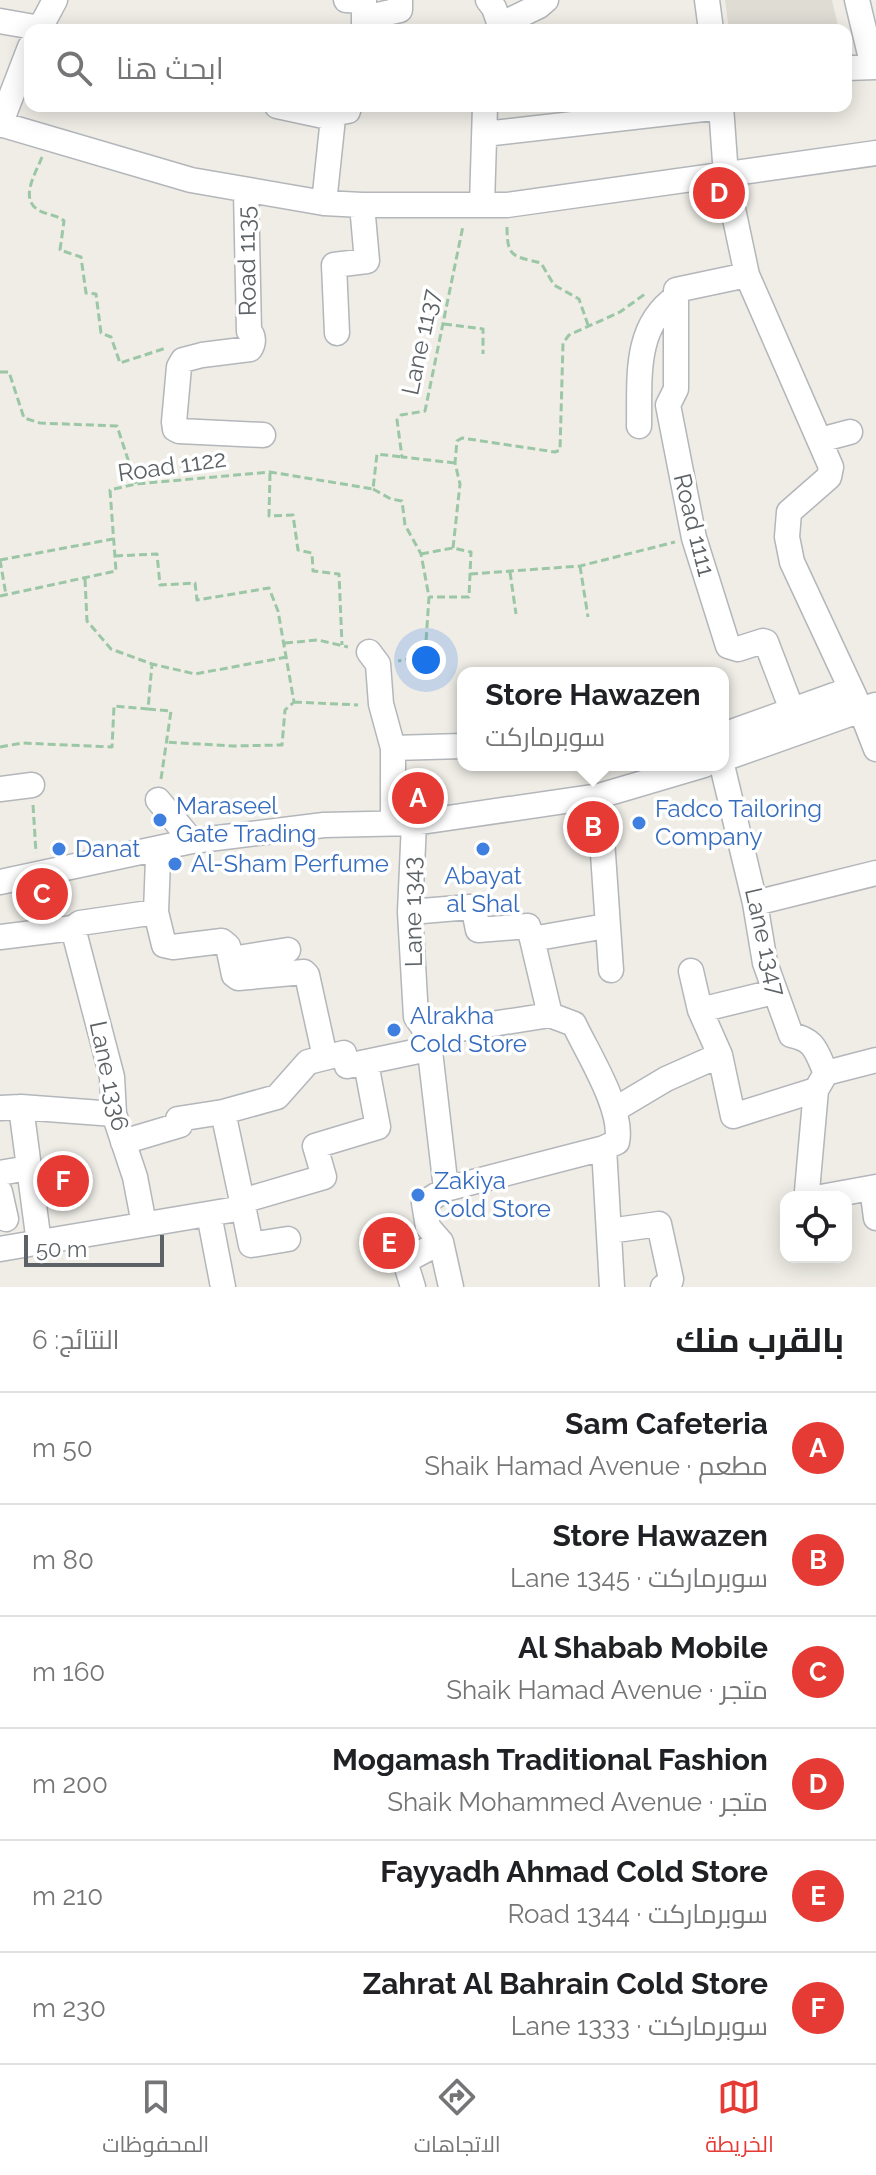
<!DOCTYPE html>
<html lang="ar">
<head>
<meta charset="utf-8">
<style>
  :root { --surface:#fff; --page:#f6f6f6; --text:#202124; --muted:#757577; --line:#e0e0e0; --accent:#e63a35 }
  body { margin:0; font-family:Raleway,Cairo,sans-serif; background:var(--page); color:var(--text); direction:rtl }
  .controls { position:absolute; right:24px; bottom:24px; display:grid; overflow:hidden; border-radius:16px; box-shadow:0 4px 20px #0003 }
  .controls button { width:72px; height:72px; display:grid; place-items:center; padding:0; border:0; border-bottom:2px solid var(--line); background:var(--surface); color:var(--text); font:40px sans-serif }
  .scale { position:absolute; left:24px; bottom:20px; width:140px; box-sizing:border-box; padding-left:8px; border:4px solid #5d6266; border-top:0; font-size:22px; line-height:28px; white-space:nowrap; color:#5d6266; -webkit-text-stroke:6px #fff; paint-order:stroke }
  .you { position:absolute; left:426px; top:660px; width:28px; height:28px; margin:-20px; border:6px solid #fff; border-radius:50%; background:#1a73e8; box-shadow:0 0 0 12px #1a73e833 }
  .badge { display:grid; place-items:center; width:52px; height:52px; border-radius:50%; background:var(--accent); color:#fff; font-size:26px; font-weight:700 }
  .pin { position:absolute; translate:-50% -50%; border:4px solid #fff; box-shadow:0 2px 8px #0006 }
  .popup { position:absolute; left:457px; top:667px; width:272px; height:104px; box-sizing:border-box; display:grid; place-content:center; border-radius:16px; background:var(--surface); filter:drop-shadow(0 2px 6px #0005); font-size:26px; white-space:nowrap; color:var(--muted) }
  .popup b { font-size:30px; color:var(--text) }
  .popup::after { content:''; position:absolute; left:50%; top:100%; margin-left:-16px; border:16px solid transparent; border-top-color:var(--surface) }
  .list { margin:0; padding:0; list-style:none }
  h2 { display:flex; justify-content:space-between; align-items:center; height:104px; margin:0; padding:0 32px; font-size:34px }
  h2 small { font-size:26px; font-weight:400; color:var(--muted) }
  .list li { display:grid; grid-template-columns:52px 1fr auto; gap:24px; align-items:center; box-sizing:border-box; height:112px; padding:0 32px; border-top:2px solid var(--line) }
  .list b { display:block; font-size:30px; white-space:nowrap }
  .list p { margin:0; font-size:26px; white-space:nowrap; color:var(--muted) }
  .list em { font-size:26px; font-style:normal; color:var(--muted) }
  .icon { flex:none; width:44px; height:44px; fill:none; stroke:currentColor; stroke-width:2; stroke-linecap:round; stroke-linejoin:round }
  .map { position:relative; flex:none; width:876px; height:1287px; overflow:hidden; direction:ltr }
  .search { position:absolute; background:var(--surface); box-shadow:0 4px 20px #0003; left:24px; right:24px; top:24px; height:88px; display:flex; align-items:center; gap:20px; box-sizing:border-box; padding:0 28px; border-radius:16px; color:var(--muted); font-size:30px }
  .sheet { height:776px; background:var(--surface) }
  nav { display:flex; justify-content:space-around; align-items:center; box-sizing:border-box; height:112px; border-top:2px solid var(--line); background:var(--surface); font-size:22px; color:var(--muted) }
  nav a { display:grid; justify-items:center; gap:4px }
  nav .on { color:var(--accent) }
  .map>svg:first-child { display:block }
  .education { fill:#dfdcd4 }
  .lines { fill:none; stroke-linecap:round; stroke-linejoin:round }
  .minor-casing { stroke:#b3b6ba; stroke-width:27 }
  .path { stroke:#9cc7a6; stroke-width:3; stroke-dasharray:8 4; stroke-linecap:butt }
  .minor { stroke:#fff; stroke-width:24 }
  .shop-dot { fill:#3f7fe0; stroke:#fff; stroke-width:3 }
  .labels { text-anchor:middle; stroke-width:7; stroke-linejoin:round; paint-order:stroke }
  .street-label { font-size:24px; fill:#5d6266; stroke:#fff }
  .shop-label { font-size:24px; fill:#366cbe; stroke:#fff; text-anchor:start }
</style>
</head>
<body>
<div class="map">
<svg width="876" height="1287" viewBox="0 0 876 1287">
  <rect width="100%" height="100%" fill="#efede6"/>
  <path class="education" d="M725 0H832L839 30H729Z"/>
  <g class="lines">
    <g class="minor-casing">
      <path id="minor" d="M346 0 364 1V30
        M488 0 494 8 500 25
        M707 0 711 30
        M857 0 873 67
        M364 18 400 10V0
        M0 21 40 28
        M39 30 55 0
        M498 30 500 25 539 6 546 0
        M846 68 876 67
        M277 106 333 118
        M721 106 726 176 747 275 831 467 829 477 789 512 787 537 792 562 860 708 876 749
        M0 124 191 180 324 203 362 205H507L876 153
        M0 125 30 47
        M485 134 721 107
        M246 191 249 331C254 336 254 343 250 349L202 355 183 360 179 367 174 422 175 429 179 431 263 435
        M324 203 333 118 336 113 348 111 349 106
        M482 205 485 106
        M747 275 676 290V389L668 405 694 538 728 646 738 649 763 641 766 642 792 710
        M337 333 334 265 367 261 362 205
        M639 426C640 380 633 327 676 297
        M820 440 850 432
        M369 652 378 664 381 704 393 748V821
        M723 735 851 689
        M393 748 463 746
        M723 759 875 705
        M722 765 755 903 765 963 791 1035C816 1040 816 1052 826 1073L816 1090 807 1191 812 1197
        M0 789 32 785
        M599 796 611 970
        M158 800 192 841
        M414 823 410 912 416 1017 428 1034 446 1189
        M158 859 156 912 164 945 173 947 222 941 228 946 234 975 238 978 304 972 307 975 325 1057
        M0 882 192 841 324 825 414 823 599 796 704 765
        M755 903 876 873
        M410 912 470 907 474 910 478 930 528 926 532 939 606 926
        M73 928 112 1077 114 1114 135 1177 144 1224
        M0 937 73 928 80 923 156 912
        M532 939 550 1015
        M231 959 288 950
        M700 1010 774 992
        M428 1034 550 1015 574 1024C588 1054 624 1110 617 1142L604 1148 446 1189 424 1203 428 1227 441 1242 451 1287
        M720 1055 733 1116 816 1090
        M826 1073 876 1060
        M21 1107 39 1243
        M0 1108 21 1107 114 1114
        M614 1110 666 1079 720 1055 700 1010 691 971
        M223 1112 242 1201
        M123 1142 180 1125 178 1119 223 1112 277 1097 308 1062 344 1053 347 1066 428 1049
        M604 1148 612 1287
        M0 1173 28 1168
        M872 1188 876 1218
        M0 1192 6 1219
        M821 1197 876 1187
        M209 1214 223 1287
        M609 1231 659 1224 671 1279 669 1286 663 1287
        M288 1239 251 1245 242 1201 324 1177 315 1146 378 1127 366 1063
        M0 1249 243 1208
        M413 1287 405 1261 441 1242"/>
    </g>
    <path class="path" d="M42 157C36 173 18 200 40 211 48 215 57 215 64 221L60 250 81 257 86 293 96 294 101 333 111 337 120 363 166 348
      M507 227C507 258 513 256 541 263L554 285 579 299 589 328
      M444 324 483 329V354
      M0 372H9L24 418 40 423 117 426 136 484
      M455 463 402 457 397 420 401 415 425 411 463 226
      M270 473 269 516 293 515 298 550 312 553 313 571 339 574 342 645
      M373 489 391 499 402 501 405 525 421 554 429 597 425 656 398 661
      M453 548 460 484 455 463 457 441 462 438 555 452 560 450 563 343 569 335 620 312 645 294
      M421 554 453 548 471 552 469 597H429
      M115 556 157 554 160 585 195 583 197 600 269 588 278 611 294 702 285 710 282 745 233 746 165 742
      M0 560 113 539
      M0 560 6 595
      M580 566 588 617
      M510 572 516 614
      M470 574 580 566 675 542
      M85 579 87 621 111 649 152 664 195 674 287 657
      M0 596 116 571 110 490 136 484 270 472 373 489 377 454 402 457
      M285 643 318 640 348 647
      M294 702 358 705
      M148 709 171 711 161 779
      M0 747 22 743 112 747 114 706 148 709 152 664
      M33 805 36 853"/>
    <use href="#minor" class="minor"/>
  </g>
  <g class="shop-dot">
    <circle cx="160" cy="820" r="8"/>
    <circle cx="639" cy="823" r="8"/>
    <circle cx="59" cy="849" r="8"/>
    <circle cx="483" cy="849" r="8"/>
    <circle cx="175" cy="864" r="8"/>
    <circle cx="394" cy="1030" r="8"/>
    <circle cx="418" cy="1195" r="8"/>
  </g>
  <g class="labels">
    <g class="street-label">
      <text transform="translate(247 261) rotate(-91)" y="8">Road 1135</text>
      <text transform="translate(421 342) rotate(-78)" y="8">Lane 1137</text>
      <text transform="translate(172 466) rotate(-8)" y="8">Road 1122</text>
      <text transform="translate(694 525) rotate(76)" y="8">Road 1111</text>
      <text transform="translate(413 912) rotate(-91)" y="8">Lane 1343</text>
      <text transform="translate(765 942) rotate(77)" y="8">Lane 1347</text>
      <text transform="translate(109 1076) rotate(78)" y="8">Lane 1336</text>
    </g>
    <g class="shop-label">
      <text x="176" y="814">Maraseel<tspan x="176" dy="28">Gate Trading</tspan></text>
      <text x="655" y="817">Fadco Tailoring<tspan x="655" dy="28">Company</tspan></text>
      <text x="75" y="857">Danat</text>
      <text x="191" y="872">Al-Sham Perfume</text>
      <text x="483" y="884" text-anchor="middle">Abayat<tspan x="483" dy="28">al Shal</tspan></text>
      <text x="410" y="1024">Alrakha<tspan x="410" dy="28">Cold Store</tspan></text>
      <text x="434" y="1189">Zakiya<tspan x="434" dy="28">Cold Store</tspan></text>
    </g>
  </g>
</svg>
<div class="controls">
<button><svg class="icon" aria-label="locate" viewBox="0 0 24 24"><circle cx="12" cy="12" r="6"/><path d="M12 2v4M12 18v4M2 12h4M18 12h4"/></svg></button>
</div>
<div class="scale">50 m</div>
<div class="you"></div>
<div class="pin badge" style="left:418px;top:798px">A</div>
<div class="pin badge" style="left:593px;top:827px">B</div>
<div class="popup"><b>Store Hawazen</b>سوبرماركت</div>
<div class="pin badge" style="left:42px;top:894px">C</div>
<div class="pin badge" style="left:719px;top:193px">D</div>
<div class="pin badge" style="left:389px;top:1243px">E</div>
<div class="pin badge" style="left:63px;top:1181px">F</div>
<div class="search"><svg class="icon" aria-label="search" viewBox="0 0 24 24"><circle cx="10" cy="10" r="6"/><path d="M15 15l6 6"/></svg>ابحث هنا</div>
</div>
<section class="sheet">
<h2>بالقرب منك<small>النتائج: 6</small></h2>
<ul class="list">
<li><span class="badge">A</span><div><b>Sam Cafeteria</b><p>مطعم · Shaik Hamad Avenue</p></div><em>50 m</em></li>
<li><span class="badge">B</span><div><b>Store Hawazen</b><p>سوبرماركت · Lane 1345</p></div><em>80 m</em></li>
<li><span class="badge">C</span><div><b>Al Shabab Mobile</b><p>متجر · Shaik Hamad Avenue</p></div><em>160 m</em></li>
<li><span class="badge">D</span><div><b>Mogamash Traditional Fashion</b><p>متجر · Shaik Mohammed Avenue</p></div><em>200 m</em></li>
<li><span class="badge">E</span><div><b>Fayyadh Ahmad Cold Store</b><p>سوبرماركت · Road 1344</p></div><em>210 m</em></li>
<li><span class="badge">F</span><div><b>Zahrat Al Bahrain Cold Store</b><p>سوبرماركت · Lane 1333</p></div><em>230 m</em></li>
</ul>
</section>
<nav>
<a class="on"><svg class="icon" aria-label="map" viewBox="0 0 24 24"><path d="M3 6l6-2 6 2 6-2v14l-6 2-6-2-6 2zM9 4v14M15 6v14"/></svg>الخريطة</a>
<a><svg class="icon" aria-label="directions" viewBox="0 0 24 24"><path d="M12 3l9 9-9 9-9-9zM9 14v-3h6M13 9l2 2-2 2"/></svg>الاتجاهات</a>
<a><svg class="icon" aria-label="saved" viewBox="0 0 24 24"><path d="M7 4h10v16l-5-4-5 4z"/></svg>المحفوظات</a>
</nav>
</body>
</html>
